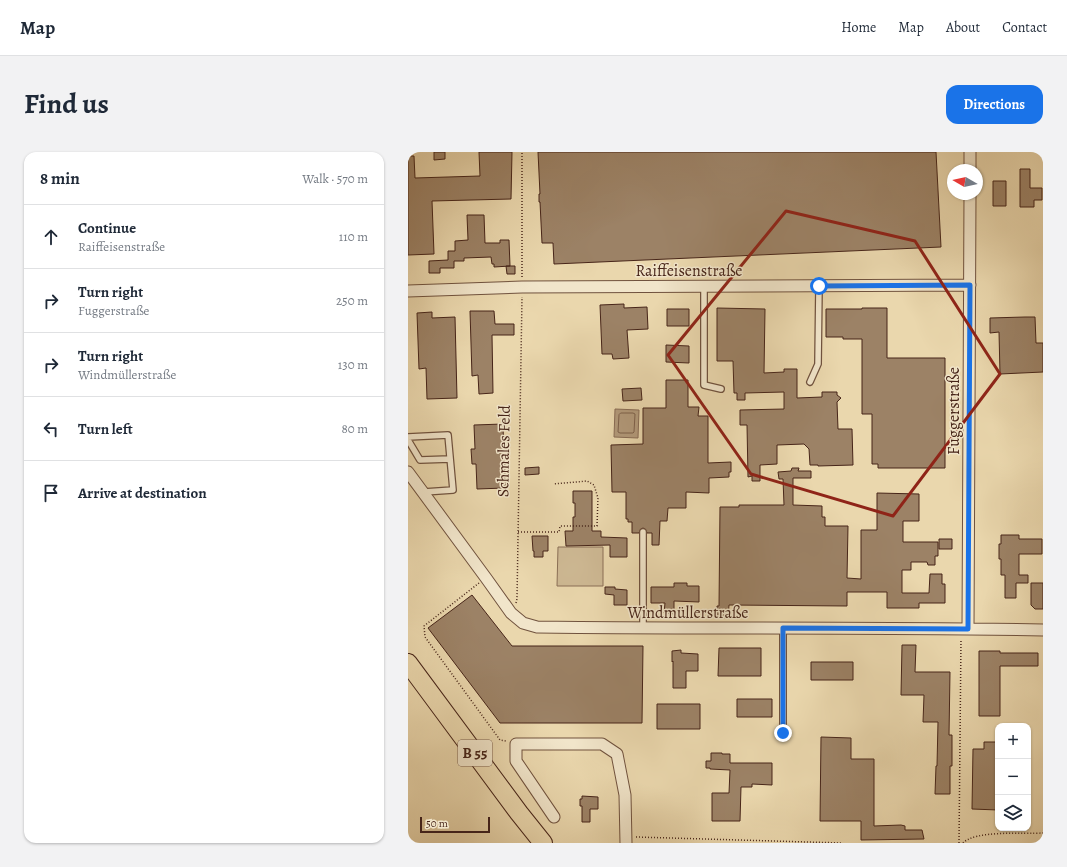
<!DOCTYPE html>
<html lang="en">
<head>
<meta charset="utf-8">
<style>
  :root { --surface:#fff; --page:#f2f2f3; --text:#1f2937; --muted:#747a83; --line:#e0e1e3; --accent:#1a73e8 }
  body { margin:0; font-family:Alegreya,serif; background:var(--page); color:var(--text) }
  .controls { position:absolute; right:12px; bottom:12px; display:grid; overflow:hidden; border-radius:8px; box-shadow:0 1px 3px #0004 }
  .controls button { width:36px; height:36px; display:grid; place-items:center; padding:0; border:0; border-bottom:1px solid var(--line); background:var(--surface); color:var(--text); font:20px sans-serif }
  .compass { position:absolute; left:539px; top:12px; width:36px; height:36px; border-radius:50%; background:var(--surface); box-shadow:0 1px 3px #0004; rotate:279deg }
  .scale { position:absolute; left:12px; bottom:10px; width:70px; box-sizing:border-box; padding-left:4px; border:2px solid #472519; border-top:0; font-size:11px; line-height:14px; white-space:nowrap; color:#472519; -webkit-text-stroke:3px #f1e5ca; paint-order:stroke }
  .stop { position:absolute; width:12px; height:12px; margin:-9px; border:3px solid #1a73e8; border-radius:50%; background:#fff }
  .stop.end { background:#1a73e8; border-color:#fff; box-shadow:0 1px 4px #0008 }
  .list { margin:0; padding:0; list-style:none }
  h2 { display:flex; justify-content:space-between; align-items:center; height:52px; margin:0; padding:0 16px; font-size:17px }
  h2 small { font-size:13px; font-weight:400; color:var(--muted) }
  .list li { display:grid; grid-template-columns:26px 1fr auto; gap:12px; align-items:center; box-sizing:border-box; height:64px; padding:0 16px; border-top:1px solid var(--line) }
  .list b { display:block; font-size:15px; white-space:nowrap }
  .list p { margin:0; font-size:13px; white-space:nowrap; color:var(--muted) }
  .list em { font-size:13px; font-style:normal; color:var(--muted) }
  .icon { flex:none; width:22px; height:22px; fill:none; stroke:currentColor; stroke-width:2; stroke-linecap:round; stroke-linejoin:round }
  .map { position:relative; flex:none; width:635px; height:691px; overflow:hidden; border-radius:12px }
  header { display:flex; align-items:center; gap:24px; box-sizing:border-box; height:56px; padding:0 20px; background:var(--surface); border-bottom:1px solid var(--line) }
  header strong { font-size:19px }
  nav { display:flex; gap:22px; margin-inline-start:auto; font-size:14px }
  .intro { display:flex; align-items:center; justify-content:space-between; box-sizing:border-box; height:96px; padding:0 24px }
  h1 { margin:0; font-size:28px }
  .button { padding:10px 18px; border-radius:12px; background:var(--accent); color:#fff; font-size:14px; font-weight:700 }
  main { display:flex; gap:24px; padding:0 24px }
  aside { flex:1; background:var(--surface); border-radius:12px; box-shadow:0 1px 3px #0004 }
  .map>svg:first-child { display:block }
  .green { fill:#ceb994; stroke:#8a6f56 }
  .water { fill:#b39a7b; stroke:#886b54 }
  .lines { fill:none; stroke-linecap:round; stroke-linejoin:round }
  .shore { stroke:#7d604a; stroke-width:1 }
  .building { fill:#9c8266; stroke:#472519 }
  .lane-casing { stroke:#70523e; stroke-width:8 }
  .street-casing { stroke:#70523e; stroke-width:13 }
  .primary-casing { stroke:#472519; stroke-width:20 }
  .path { stroke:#472519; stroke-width:1.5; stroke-dasharray:1 2; stroke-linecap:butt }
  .lane { stroke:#f1e5ca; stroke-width:5.5 }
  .street { stroke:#f1e5ca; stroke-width:11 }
  .primary { stroke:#ead7ad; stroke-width:18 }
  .route { stroke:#1a73e8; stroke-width:5 }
  .marked { fill:none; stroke:#8f2418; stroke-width:3; stroke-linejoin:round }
  .labels { text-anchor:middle; stroke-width:3; stroke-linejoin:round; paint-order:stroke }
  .shield { fill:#f1e5ca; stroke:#7a5f4e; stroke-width:1 }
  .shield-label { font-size:15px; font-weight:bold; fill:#472519 }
  .street-label { font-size:16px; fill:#472519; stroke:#f1e5ca }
</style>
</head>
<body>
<header>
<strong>Map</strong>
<nav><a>Home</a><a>Map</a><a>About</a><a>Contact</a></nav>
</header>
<div class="intro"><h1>Find us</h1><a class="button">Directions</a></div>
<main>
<aside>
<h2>8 min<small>Walk · 570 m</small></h2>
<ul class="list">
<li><svg class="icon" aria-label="ahead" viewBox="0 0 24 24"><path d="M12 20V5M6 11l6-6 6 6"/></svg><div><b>Continue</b><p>Raiffeisenstraße</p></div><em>110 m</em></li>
<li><svg class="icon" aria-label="right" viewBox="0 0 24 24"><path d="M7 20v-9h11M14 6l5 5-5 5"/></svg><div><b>Turn right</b><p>Fuggerstraße</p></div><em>250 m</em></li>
<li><svg class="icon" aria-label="right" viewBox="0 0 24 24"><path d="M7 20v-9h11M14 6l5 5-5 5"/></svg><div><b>Turn right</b><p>Windmüllerstraße</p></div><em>130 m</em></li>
<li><svg class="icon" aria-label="left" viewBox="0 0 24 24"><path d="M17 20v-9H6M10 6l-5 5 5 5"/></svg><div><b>Turn left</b></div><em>80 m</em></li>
<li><svg class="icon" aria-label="arrive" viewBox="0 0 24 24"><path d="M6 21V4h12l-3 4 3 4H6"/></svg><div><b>Arrive at destination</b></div></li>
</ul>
</aside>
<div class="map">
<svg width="635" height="691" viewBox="0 0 635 691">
  <rect width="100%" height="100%" fill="#ead7ad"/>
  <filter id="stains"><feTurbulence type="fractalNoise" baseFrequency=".005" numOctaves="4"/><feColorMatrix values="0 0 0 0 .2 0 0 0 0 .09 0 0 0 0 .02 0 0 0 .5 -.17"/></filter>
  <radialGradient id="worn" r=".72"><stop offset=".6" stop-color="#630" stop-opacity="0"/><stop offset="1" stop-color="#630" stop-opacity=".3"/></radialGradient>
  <path class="green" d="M150 395H195V434H149Z"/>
  <path class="water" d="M207 257 231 258 230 286 206 285Z"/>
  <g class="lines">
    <path class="shore" d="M213 261H225L227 262 226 280 225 281H212L210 280 211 263Z"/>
  </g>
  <path class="building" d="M26 0H37V7L26 8Z
    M71 0H104L103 47 24 49 26 102 0 103V4H6L7 26 72 24Z
    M130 0H528L533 95 146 112 145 91H134L132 50H131V42H132Z
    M612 17H622V36H634V48H626V55H612Z
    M585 29H598V54H585Z
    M59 63H76L77 91H92V88H101L102 114 86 115V112H84L83 105 56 106V109H46V116H32V121H21V109L40 108V99H47V89L60 88Z
    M98 114H107V122H99Z
    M216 152V156L239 155 240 177 219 178 221 206 205 207 204 202H194L192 153Z
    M309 156 357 157 356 221 376 220V217H389V246L414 245V240H429V243L433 246 429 250 430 277H444L445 313 410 314V313H402L401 297 396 292 369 293V312L352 313V329H344V324L340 325 339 273H332V258L376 257V240L337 241V248H329V241H326L325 209H309Z
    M454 156H479V206H537V316H470V312H464V262H454V187H435V185H418V157H454Z
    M259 157H281V174H259Z
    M62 159H86L87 172H106V183H84L85 241 71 242 70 223 64 224Z
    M24 160V166L47 165 49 246 19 247 18 216 11 217 9 161Z
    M617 165H627L628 191H635V220L592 222 591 180 582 181V166Z
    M258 193 281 194V211L258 210Z
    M258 228H280V255H291L290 264H300V311L323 310V320H321V325L301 326V341L278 340V356H260L259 369H252L251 393H244V381H239L237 377 235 376 233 377 231 381H224V370H220V367H218V340H204L203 293 235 292V256H258Z
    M233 236 234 248 215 249 214 237Z
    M95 272 96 311H97V336L69 337 68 312H64L63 297H67L66 273Z
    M131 315V322L117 323V316Z
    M384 316H391L390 319H403V326H385V353L414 354V365H417V374H440L439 426 453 427V378H469V341L511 342V369H495V390H530V404H527V413H520L519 410H503V418H494V441H521L522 422H534V432H537V451H511V456H479V440H439V454L321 453 320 466 309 465V454H311L312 355H331V353H376L375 327H371L370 320 383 319Z
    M165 339H184V379H193V385L219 386V405H202V393L158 394 157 379H165V365H167V351H165Z
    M593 383H611V387H634V402H611V423H620V431H608V446H597V423H593V407H591V392H593Z
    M124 384H140V399H135V405H126V399H125Z
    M531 387H544V397H531Z
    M266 431H279V434H291V450L266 449V462L256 461 257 451H243V435H266Z
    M623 431H635V457H627L623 453Z
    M197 435H207V437L219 438V453H206V443L197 442Z
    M64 443 104 494H235L234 571H92L20 476Z
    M494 493H508L507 520H542L541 583H544V614H542V642H527L528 614H529L530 570H515L516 543H493Z
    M311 496H353V524H310Z
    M273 498V501L290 502V519H278V536H265V509L264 510V499Z
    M571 499H592V501H630V514H592V564H571Z
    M403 510H445V528H403Z
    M329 547H364V565H329Z
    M249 552H292V577H249Z
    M413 585 443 586V607H466V674L493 673 497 674V678H514L516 687 453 688V669H412Z
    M576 590H590V658L564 657 565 597H576Z
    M303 601H314V602H322V611H364V633L344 632V635H333L332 669H304V641H321L322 618 302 617V616H298V609H303Z
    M174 644 190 645V657H182V670H174V654H172V647H174Z"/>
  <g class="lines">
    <g class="lane-casing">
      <path id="lane" d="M296 134V233L313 237
        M402 230 410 212 411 134
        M0 285 40 283 45 338 16 340
        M0 288 12 308 42 307
        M235 476V380
        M375 581V476"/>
    </g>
    <g class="street-casing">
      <path id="street" d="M562 18V0
        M0 139 114 135 562 133
        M0 320 78 426 103 461 115 471 129 475C298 477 466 475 635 478
        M560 477 562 42
        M146 665 108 609V592H194L209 602 217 643 218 691"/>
    </g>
    <g class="primary-casing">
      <path id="primary" d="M0 511 111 661 135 691"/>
    </g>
    <path class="path" d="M114 125V0
      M110 380H151L152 374H189L190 346 186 333 179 329 145 332
      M71 431 16 474 17 485 92 588 98 589
      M108 451 109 447 114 145
      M228 685 434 691
      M551 691 553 487
      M555 691C567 678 617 682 635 681"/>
    <use href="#lane" class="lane"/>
    <use href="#street" class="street"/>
    <use href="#primary" class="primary"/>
  </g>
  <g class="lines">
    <path class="route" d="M375 581V476L560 477 562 133 411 134"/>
  </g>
  <path class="marked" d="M378 59 507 89 592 222 485 364 343 322 260 203Z"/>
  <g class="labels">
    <rect class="shield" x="50" y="588" width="34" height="26" rx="3"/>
    <g class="shield-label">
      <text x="67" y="606">B 55</text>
    </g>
    <g class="street-label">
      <text x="281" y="124">Raiffeisenstraße</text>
      <text transform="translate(545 259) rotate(-90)" y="6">Fuggerstraße</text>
      <text transform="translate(95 299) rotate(-89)" y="6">Schmales Feld</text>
      <text x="280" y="466">Windmüllerstraße</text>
    </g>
  </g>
  <rect width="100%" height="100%" filter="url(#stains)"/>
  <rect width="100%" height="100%" fill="url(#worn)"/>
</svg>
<div class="controls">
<button>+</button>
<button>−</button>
<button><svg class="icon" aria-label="layers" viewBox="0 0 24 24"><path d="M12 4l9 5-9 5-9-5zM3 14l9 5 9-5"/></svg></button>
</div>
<svg class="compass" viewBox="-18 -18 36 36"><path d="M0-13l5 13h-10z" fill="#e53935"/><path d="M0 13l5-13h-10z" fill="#747a83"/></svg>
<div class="scale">50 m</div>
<div class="stop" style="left:411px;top:134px"></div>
<div class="stop end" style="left:375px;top:581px"></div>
</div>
</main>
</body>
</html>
